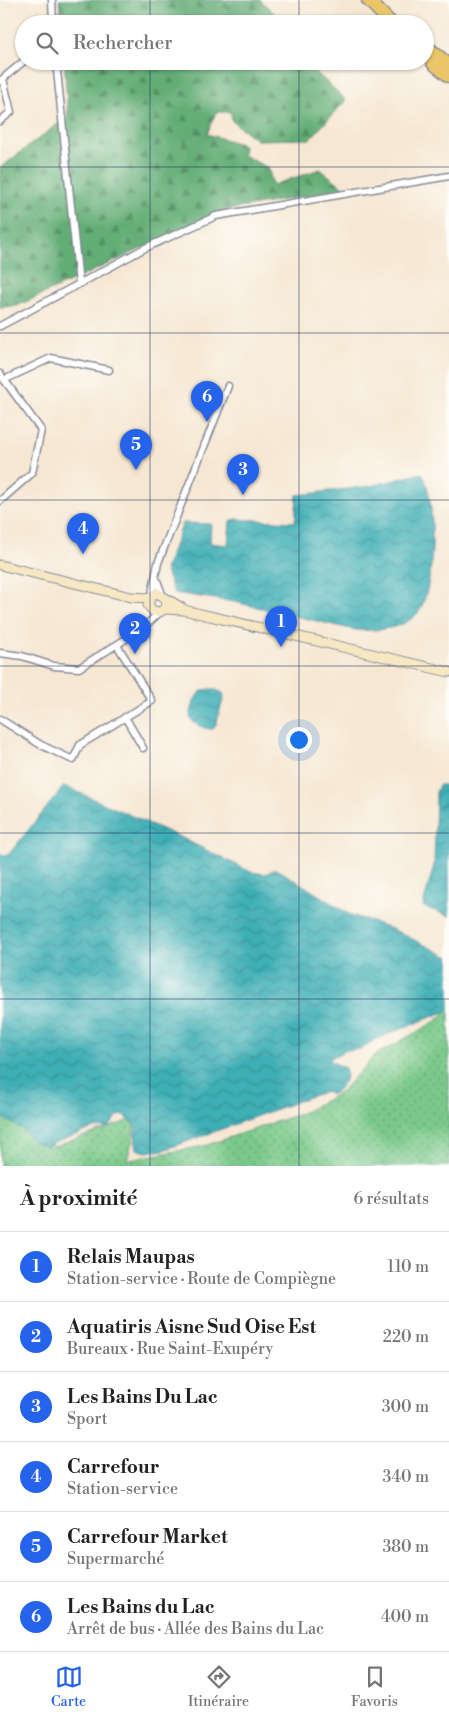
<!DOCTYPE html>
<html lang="fr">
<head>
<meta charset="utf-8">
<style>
  :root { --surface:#fff; --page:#f6f6f6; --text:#202124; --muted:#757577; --line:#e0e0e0; --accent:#2563eb }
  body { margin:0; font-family:"Libre Bodoni",serif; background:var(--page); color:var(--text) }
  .you { position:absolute; left:298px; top:739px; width:18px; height:18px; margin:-12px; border:4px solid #fff; border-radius:50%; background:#1a73e8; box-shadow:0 0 0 8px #1a73e833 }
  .badge { display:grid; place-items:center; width:32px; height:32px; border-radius:50%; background:var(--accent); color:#fff; font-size:16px; font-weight:700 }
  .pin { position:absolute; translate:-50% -41px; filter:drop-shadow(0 1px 2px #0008) }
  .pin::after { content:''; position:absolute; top:26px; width:18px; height:15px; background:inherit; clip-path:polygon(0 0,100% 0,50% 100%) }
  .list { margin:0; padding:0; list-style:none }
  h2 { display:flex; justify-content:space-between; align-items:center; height:65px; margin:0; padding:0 20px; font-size:21px }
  h2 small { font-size:16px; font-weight:400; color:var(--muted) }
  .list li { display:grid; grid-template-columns:32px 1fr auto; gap:15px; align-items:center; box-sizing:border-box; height:70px; padding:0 20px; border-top:1px solid var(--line) }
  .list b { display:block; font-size:19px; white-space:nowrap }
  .list p { margin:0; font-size:16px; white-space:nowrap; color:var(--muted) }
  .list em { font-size:16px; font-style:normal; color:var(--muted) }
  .icon { flex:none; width:28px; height:28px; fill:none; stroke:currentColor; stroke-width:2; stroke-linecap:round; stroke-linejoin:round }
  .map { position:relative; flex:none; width:449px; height:1166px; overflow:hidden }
  .search { position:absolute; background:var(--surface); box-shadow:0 1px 4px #0004; left:15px; right:15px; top:15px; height:55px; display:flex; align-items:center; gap:12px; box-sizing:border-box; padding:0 18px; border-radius:28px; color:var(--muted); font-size:19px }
  .sheet { height:485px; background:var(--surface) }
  nav { display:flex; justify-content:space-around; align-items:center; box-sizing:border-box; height:70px; border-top:1px solid var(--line); background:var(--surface); font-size:14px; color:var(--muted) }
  nav a { display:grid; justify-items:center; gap:2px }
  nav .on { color:var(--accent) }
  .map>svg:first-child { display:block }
  .grass { fill:url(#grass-dots); stroke:#4a7c74 }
  .forest { fill:url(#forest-firs); stroke:#3f6e6a }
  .water { fill:url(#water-waves); stroke:#2c6f8a }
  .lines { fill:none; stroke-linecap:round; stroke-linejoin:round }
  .street-casing { stroke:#888b98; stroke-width:9 }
  .secondary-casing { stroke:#888b98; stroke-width:11 }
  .highway-casing { stroke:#888b98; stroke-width:15 }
  .street { stroke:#fff; stroke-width:6 }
  .secondary { stroke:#f7e8c3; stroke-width:9 }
  .highway { stroke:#ebc669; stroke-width:12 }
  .grid { fill:none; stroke:#1b2f5e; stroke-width:1; stroke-opacity:0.55 }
</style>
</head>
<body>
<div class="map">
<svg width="449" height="1166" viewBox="0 0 449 1166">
  <defs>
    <pattern id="grass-dots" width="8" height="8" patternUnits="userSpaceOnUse" patternTransform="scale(1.25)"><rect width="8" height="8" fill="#7ac98a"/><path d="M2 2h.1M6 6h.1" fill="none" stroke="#63a474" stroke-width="1.8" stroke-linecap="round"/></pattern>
    <pattern id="forest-firs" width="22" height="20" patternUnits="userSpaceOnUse" patternTransform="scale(1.25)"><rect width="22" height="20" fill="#63ad76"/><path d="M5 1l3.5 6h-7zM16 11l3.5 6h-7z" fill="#518d64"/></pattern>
    <pattern id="water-waves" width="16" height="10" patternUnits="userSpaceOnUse" patternTransform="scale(1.25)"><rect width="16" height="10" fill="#3eafb5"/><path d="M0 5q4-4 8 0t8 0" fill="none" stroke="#338f96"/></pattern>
  </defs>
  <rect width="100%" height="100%" fill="#fdfcf7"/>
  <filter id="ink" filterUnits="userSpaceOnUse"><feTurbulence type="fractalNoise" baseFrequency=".02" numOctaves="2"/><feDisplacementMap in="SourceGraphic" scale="10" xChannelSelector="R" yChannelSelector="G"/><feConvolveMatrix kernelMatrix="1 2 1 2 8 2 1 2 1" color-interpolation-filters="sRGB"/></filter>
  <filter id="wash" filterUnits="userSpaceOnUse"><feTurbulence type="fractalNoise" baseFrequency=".0096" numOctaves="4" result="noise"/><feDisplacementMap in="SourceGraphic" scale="20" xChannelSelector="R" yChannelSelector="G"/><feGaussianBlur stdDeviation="1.12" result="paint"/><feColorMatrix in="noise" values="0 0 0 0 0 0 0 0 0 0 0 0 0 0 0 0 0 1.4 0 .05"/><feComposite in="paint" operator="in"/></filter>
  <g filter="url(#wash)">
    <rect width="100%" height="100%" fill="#f6e7d2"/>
    <path class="grass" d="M449 1008V1166H0V1117L37 1128 53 1147 133 1119 134 1135 127 1160 204 1146 302 1113 341 1092 374 1056 436 1021Z"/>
    <path class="forest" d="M59 0H260L286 24H61Z
      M64 61H304L346 100 310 139 257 140 232 121 231 112H216L207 134 244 145 243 155 268 168 273 185 320 169 346 189 223 211 17 306 0 307V168L68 116Z"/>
    <path class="water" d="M422 473C437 496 436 593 417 614 402 630 374 631 355 630L235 602 174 593 165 569 183 523 211 524 210 543 228 545 230 521 236 519 295 522 297 495 371 486Z
      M214 689 223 693 224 696 216 725 213 729C205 729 193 725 190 717 194 701 195 688 214 689Z
      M439 785H449V916L424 907 423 905 434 865 436 792Z
      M64 786 180 837 251 872 266 874 275 869 282 872 349 914 390 928 449 957V1010L376 1039 361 1049 346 1050 331 1058 330 1061 345 1068C349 1081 341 1087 332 1095L327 1091 315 1095 164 1150 146 1152 136 1149 135 1126 124 1115 118 1116 109 1127 94 1128 46 1146 34 1142 21 1128 0 1117V854L8 855Z"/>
  </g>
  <g filter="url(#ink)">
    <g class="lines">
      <g class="street-casing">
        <path id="street" d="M52 0 53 24
          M0 81 24 61
          M0 121 11 112 3 79
          M79 284 143 249 216 216 449 176
          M0 326 79 284 56 61
          M0 374 41 430 32 473 0 501
          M4 380 51 358 109 370
          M156 578 162 594
          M152 594 158 563 228 386
          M0 653 22 656 54 666 79 668 142 629 160 612
          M125 717 143 748
          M0 719 41 745 73 760 80 745 152 701 117 645"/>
      </g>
      <g class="secondary-casing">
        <path id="secondary" d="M0 565 131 597 149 598
          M167 599 166 607 160 612 153 611 148 605 151 596 157 593 182 608
          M165 609 184 610 449 672"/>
      </g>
      <g class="highway-casing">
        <path id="highway" d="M368 0 392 24
          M425 45 449 65
          M433 63 449 76"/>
      </g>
      <use href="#street" class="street"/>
      <use href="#secondary" class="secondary"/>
      <use href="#highway" class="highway"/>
    </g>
  </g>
  <path class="grid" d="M150 0V24M299 0V24M150 61V1166M299 61V1166M0 167H449M0 333H449M0 500H449M0 666H449M0 833H449M0 999H449"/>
</svg>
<div class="you"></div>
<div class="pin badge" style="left:281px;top:647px">1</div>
<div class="pin badge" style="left:135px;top:654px">2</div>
<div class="pin badge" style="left:243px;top:495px">3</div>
<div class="pin badge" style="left:83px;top:554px">4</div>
<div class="pin badge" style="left:136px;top:470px">5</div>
<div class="pin badge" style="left:207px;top:422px">6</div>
<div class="search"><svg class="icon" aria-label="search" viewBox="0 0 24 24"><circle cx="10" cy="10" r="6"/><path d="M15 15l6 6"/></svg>Rechercher</div>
</div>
<section class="sheet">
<h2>À proximité<small>6 résultats</small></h2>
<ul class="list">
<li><span class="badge">1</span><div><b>Relais Maupas</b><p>Station-service · Route de Compiègne</p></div><em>110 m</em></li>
<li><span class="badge">2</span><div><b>Aquatiris Aisne Sud Oise Est</b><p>Bureaux · Rue Saint-Exupéry</p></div><em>220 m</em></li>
<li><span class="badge">3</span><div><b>Les Bains Du Lac</b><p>Sport</p></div><em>300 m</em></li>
<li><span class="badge">4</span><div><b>Carrefour</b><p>Station-service</p></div><em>340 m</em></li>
<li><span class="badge">5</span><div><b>Carrefour Market</b><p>Supermarché</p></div><em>380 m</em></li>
<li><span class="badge">6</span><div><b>Les Bains du Lac</b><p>Arrêt de bus · Allée des Bains du Lac</p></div><em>400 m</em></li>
</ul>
</section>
<nav>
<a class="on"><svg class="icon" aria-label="map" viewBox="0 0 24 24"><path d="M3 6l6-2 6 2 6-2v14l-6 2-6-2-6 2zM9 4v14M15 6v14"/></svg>Carte</a>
<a><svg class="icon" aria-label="directions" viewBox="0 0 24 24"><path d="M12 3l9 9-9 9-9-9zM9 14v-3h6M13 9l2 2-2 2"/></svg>Itinéraire</a>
<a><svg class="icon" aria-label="saved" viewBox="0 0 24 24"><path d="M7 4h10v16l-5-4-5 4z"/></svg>Favoris</a>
</nav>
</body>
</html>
